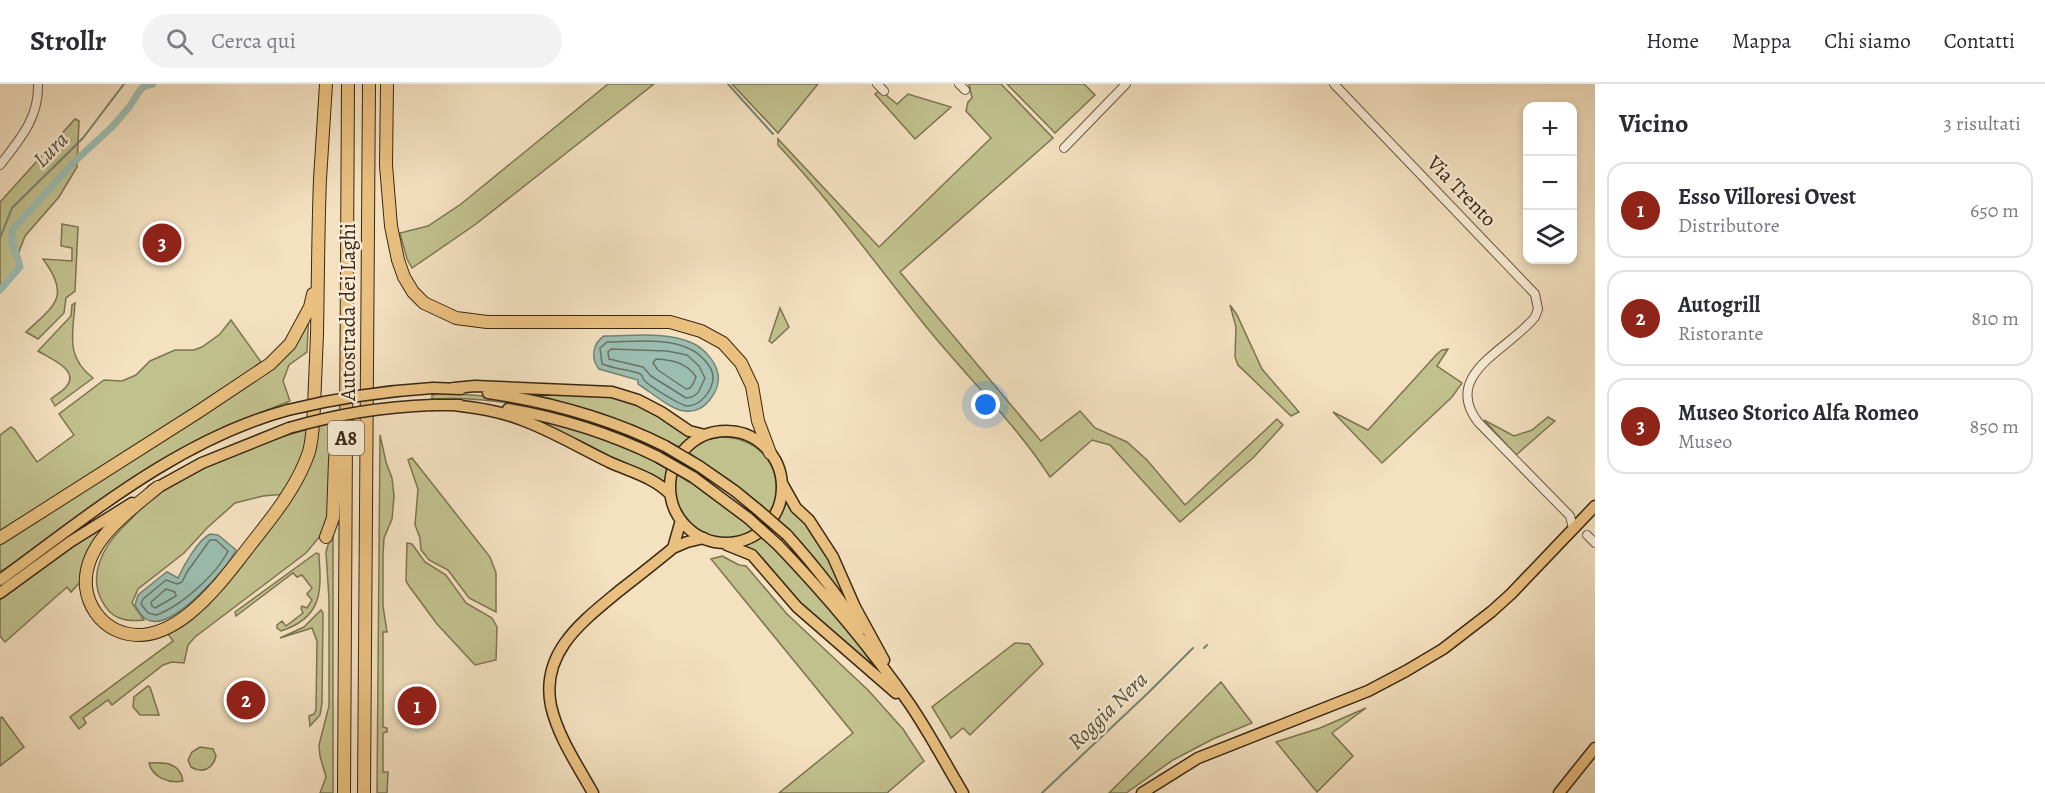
<!DOCTYPE html>
<html lang="it">
<head>
<meta charset="utf-8">
<style>
  :root { --surface:#fff; --page:#f2f2f3; --text:#2b2b33; --muted:#7c7c81; --line:#e1e1e2; --accent:#8f2418 }
  body { margin:0; font-family:Alegreya,serif; background:var(--page); color:var(--text) }
  .controls { position:absolute; right:18px; top:18px; display:grid; overflow:hidden; border-radius:12px; box-shadow:0 3px 9px #0003 }
  .controls button { width:54px; height:54px; display:grid; place-items:center; padding:0; border:0; border-bottom:2px solid var(--line); background:var(--surface); color:var(--text); font:30px sans-serif }
  .you { position:absolute; left:986px; top:321px; width:21px; height:21px; margin:-15px; border:4px solid #fff; border-radius:50%; background:#1a73e8; box-shadow:0 0 0 9px #1a73e833 }
  .badge { display:grid; place-items:center; width:39px; height:39px; border-radius:50%; background:var(--accent); color:#fff; font-size:20px; font-weight:700 }
  .pin { position:absolute; translate:-50% -50%; border:3px solid #fff; box-shadow:0 2px 6px #0006 }
  .list { margin:0; padding:0; list-style:none }
  h2 { display:flex; justify-content:space-between; align-items:center; height:78px; margin:0; padding:0 24px; font-size:26px }
  h2 small { font-size:20px; font-weight:400; color:var(--muted) }
  .list li { display:grid; grid-template-columns:39px 1fr auto; gap:18px; align-items:center; box-sizing:border-box; height:96px; margin:0 12px 12px; padding:0 12px; border:2px solid var(--line); border-radius:18px }
  .list b { display:block; font-size:22px; white-space:nowrap }
  .list p { margin:0; font-size:20px; white-space:nowrap; color:var(--muted) }
  .list em { font-size:20px; font-style:normal; color:var(--muted) }
  .icon { flex:none; width:33px; height:33px; fill:none; stroke:currentColor; stroke-width:2; stroke-linecap:round; stroke-linejoin:round }
  .map { position:relative; flex:none; width:1595px; height:709px; overflow:hidden }
  header { display:flex; align-items:center; gap:36px; box-sizing:border-box; height:84px; padding:0 30px; background:var(--surface); border-bottom:2px solid var(--line) }
  header strong { font-size:28px }
  nav { display:flex; gap:33px; margin-inline-start:auto; font-size:21px }
  .search { width:420px; height:54px; background:var(--page); display:flex; align-items:center; gap:15px; box-sizing:border-box; padding:0 21px; border-radius:33px; color:var(--muted); font-size:22px }
  main { display:flex }
  aside { flex:1; background:var(--surface) }
  .map>svg:first-child { display:block }
  .green { fill:#c1c18e; stroke:#7d7451; stroke-width:1.5 }
  .water { fill:#9cbeb2; stroke:#748273; stroke-width:1.5 }
  .lines { fill:none; stroke-linecap:round; stroke-linejoin:round }
  .shore { stroke:#6a7363; stroke-width:1.5 }
  .stream { stroke:#748273; stroke-width:2 }
  .canal { stroke:#9cbeb2; stroke-width:7 }
  .minor-casing { stroke:#68563f; stroke-width:10 }
  .major-casing { stroke:#392814; stroke-width:13 }
  .highway-casing { stroke:#392814; stroke-width:14 }
  .minor { stroke:#f8ecd6; stroke-width:8 }
  .major { stroke:#eac080; stroke-width:10 }
  .highway { stroke:#eac080; stroke-width:12 }
  .major-bridge-casing { stroke:#392814; stroke-width:13; stroke-linecap:butt }
  .major-bridge { stroke:#eac080; stroke-width:10 }
  .labels { text-anchor:middle; stroke-width:5; stroke-linejoin:round; paint-order:stroke }
  .shield { fill:#f8ecd6; stroke:#72634e; stroke-width:1.5 }
  .shield-label { font-size:20px; font-weight:bold; fill:#392814 }
  .street-label { font-size:21px; fill:#392814; stroke:#f8ecd6 }
  .water-label { font-size:22px; font-style:italic; fill:#524e3c; stroke:#f8ecd6 }
</style>
</head>
<body>
<header>
<strong>Strollr</strong>
<div class="search"><svg class="icon" aria-label="search" viewBox="0 0 24 24"><circle cx="10" cy="10" r="6"/><path d="M15 15l6 6"/></svg>Cerca qui</div>
<nav><a>Home</a><a>Mappa</a><a>Chi siamo</a><a>Contatti</a></nav>
</header>
<main>
<div class="map">
<svg width="1595" height="709" viewBox="0 0 1595 709">
  <rect width="100%" height="100%" fill="#f4e1c0"/>
  <filter id="stains"><feTurbulence type="fractalNoise" baseFrequency=".00333" numOctaves="4"/><feColorMatrix values="0 0 0 0 .2 0 0 0 0 .09 0 0 0 0 .02 0 0 0 .5 -.17"/></filter>
  <radialGradient id="worn" r=".72"><stop offset=".6" stop-color="#630" stop-opacity="0"/><stop offset="1" stop-color="#630" stop-opacity=".3"/></radialGradient>
  <path class="green" d="M608 0H654L476 140 412 184 407 175 400 149 428 142 461 120Z
    M732 0H818L778 49Z
    M969 0H1001L1053 54 900 188 1041 357 1080 327 1095 344 1127 358 1147 376 1185 421 1277 335 1283 341 1254 373 1180 438 1110 361 1092 356 1050 393C1015 339 968 294 928 245 878 183 832 119 778 61V55L879 163 991 54 966 27 968 18 972 14Z
    M1007 0H1084L1095 11 1055 49Z
    M880 6 897 20 908 10 951 23 915 55 875 10Z
    M75 35 79 37 77 83 59 113 25 152 17 173V187L0 207V118Z
    M62 140 78 143 75 207 66 214 64 229 38 255 26 248C55 221 71 213 43 175L72 177V164L61 162Z
    M75 219C73 251 65 272 93 294L55 322 51 315C55 311 62 308 66 303 81 286 49 274 38 267L71 232 72 221Z
    M1230 221 1237 231 1262 285 1299 328 1291 332 1238 281 1235 273 1236 243Z
    M780 224 789 243 772 259 769 257Z
    M309 226 307 268 289 281 283 297 290 317 226 342 163 376 16 480 0 487V457L272 283Z
    M231 236 261 278C177 338 86 390 0 448V351L11 343 15 346 37 378 74 351 59 330 104 296 122 297 136 291 150 277 175 266H194L202 263 220 250Z
    M1448 265 1437 282 1462 299 1452 313 1382 379 1333 328 1368 346 1437 270 1442 266Z
    M447 309 496 313 595 336 662 365 658 369C590 333 509 311 432 315V311Z
    M523 309C554 310 586 307 615 314 644 320 669 338 693 353L681 364 668 357 667 359 603 330 548 314Z
    M524 330 578 344 657 377V379L669 386 666 401Z
    M1548 333 1555 337 1516 371 1484 336 1514 352 1532 346Z
    M330 339V430L326 445 306 469 195 553 188 561 184 579 172 578 163 581 112 621 108 616 83 634 86 639 79 645 70 633 173 557 166 547 186 536 284 424 317 342Z
    M309 345 307 358 286 410 263 412 235 419 207 444 184 469 138 505 132 519 144 536C125 538 111 535 102 517 88 491 103 463 122 444 133 434 143 421 155 412 201 380 255 360 309 345Z
    M380 351 386 378 392 394 394 412 392 435 384 454 383 471V522L387 548H383V643L387 644V648L383 649V688H388L387 709H377Z
    M721 353C764 353 789 391 770 431L732 398 688 368 706 356Z
    M412 374 490 473 496 489V528L469 514 448 486 429 476 421 466 420 454 415 441 418 405 408 376Z
    M675 389 689 398 691 396 755 446C713 474 667 436 675 389Z
    M786 415 807 440 825 464 849 520 776 436 782 425 784 416Z
    M117 431 82 496 71 508 67 503 5 558 0 552V513Z
    M762 452 793 480 846 542 878 588 823 542 743 462Z
    M333 453V709H320L326 693 320 672 319 661 329 622V515L326 468 330 454Z
    M407 459 412 460 425 478 446 491 466 519 492 534 497 543 496 576 475 581 437 540 409 502 406 497Z
    M316 469 319 470V473C322 509 321 534 281 547L277 544V541L282 537 286 542 303 529 301 524 302 522 307 524 312 516 307 510 312 504 302 491 297 493 293 489 236 532 235 528Z
    M722 472 739 481 746 482 787 530 868 606 886 626 903 645 924 677 887 709H779L853 649 711 475Z
    M321 526 323 529 322 619 320 631 310 642 309 632 314 630 316 626 317 557 312 544 280 554 304 543Z
    M1015 559 1029 560 1043 580 970 651 963 644 951 654 932 623Z
    M1221 598 1252 639 1213 655 1173 676 1126 709H1109Z
    M148 602 150 603 159 631H140L133 623 134 613Z
    M1366 624 1332 649 1353 672 1317 708 1276 658 1320 644Z
    M2 633 24 663 0 682V634Z
    M200 663 213 665 216 672C213 685 202 690 191 683L188 676 192 668Z
    M149 679C164 678 180 678 183 697 169 700 152 693 149 679Z"/>
  <path class="water" d="M604 252C632 252 666 247 692 259 704 264 716 278 718 290 721 307 704 330 685 327 671 326 651 308 638 300V296L599 285C590 274 593 259 604 252Z
    M210 450 218 451 236 466C227 485 175 543 151 537 143 535 139 528 135 521L138 511 164 490 167 488 178 494C184 481 198 456 210 450Z"/>
  <g class="lines">
    <path class="shore" d="M607 258C633 258 666 253 690 265 699 269 713 282 713 293 713 306 701 322 687 322 680 321 649 302 644 296 640 291 645 292 638 289 627 285 614 285 602 280L600 264Z
      M611 265 667 267 687 271 699 282 705 294 698 309 692 313 686 314 651 292 643 283 609 275 608 268Z
      M656 275C672 276 686 278 696 293L693 300 690 304 686 305 658 286 653 279Z
      M210 456H216L228 467C217 490 180 523 156 531L148 529 141 520 143 515 166 496 177 500 182 498 187 488Z
      M166 505 175 508 176 512 155 524 152 522 151 518Z"/>
    <path class="stream" d="M728 0 773 50
      M0 154 12 124 83 54 124 0
      M1204 564 1207 561
      M1042 709 1148 609 1193 564"/>
    <path class="canal" d="M0 206 20 183C17 166 9 163 13 145L74 78 112 43 130 22 140 6 145 2 153 0"/>
    <g class="minor-casing">
      <path id="minor" d="M877 0 884 7
        M959 0 965 6
        M1334 0 1535 210 1538 225 1535 233C1510 265 1441 290 1478 338L1570 432 1573 444
        M1064 64 1126 0
        M0 81C20 55 39 34 38 0
        M1587 451 1595 459"/>
    </g>
    <g class="major-casing">
      <path id="major" d="M433 304 461 305
        M454 304 475 302 612 308 638 316 661 328 689 347 705 351
        M488 309C550 318 609 334 665 362
        M433 321H460
        M454 321C477 324 500 327 522 336 552 347 580 364 609 378 631 388 653 393 670 410
        M508 325C561 334 611 350 658 373
        M670 403a56 56 0 1 1 112 0a56 56 0 1 1-112 0Z
        M699 382 735 407 757 425
        M693 393 748 434
        M783 401 796 424 809 436 833 473 855 523 884 576
        M153 406 202 379 289 344
        M787 451C814 481 839 512 860 546
        M727 461 752 471 797 523 896 609
        M778 461C825 510 870 563 909 619 929 648 945 679 963 709
        M673 464 681 436
        M0 496C89 431 180 355 288 326
        M0 509 70 458 132 419
        M593 709C578 682 558 653 551 622 540 568 583 537 619 507 637 493 655 479 673 464L687 458 704 454
        M1142 709 1198 674 1368 607 1406 587 1443 565 1491 528 1511 510 1595 422
        M1559 709 1595 664"/>
    </g>
    <g class="highway-casing">
      <path id="highway" d="M387 0 386 81 391 142 398 176 404 193 413 208 424 219 456 234 487 238H670L701 247 723 259 741 279 752 302 758 337 770 369
        M158 403C129 427 82 459 86 503 88 521 99 538 116 546 171 571 223 496 251 460 274 431 297 403 309 368 313 353 313 338 314 323 315 298 316 274 317 250 318 198 318 147 320 95 322 64 324 32 326 0
        M326 453 333 434 335 376 339 340
        M0 454 198 328 270 280 290 260 310 223 313 210
        M344 709 348 0
        M364 709 369 0"/>
    </g>
    <use href="#minor" class="minor"/>
    <use href="#major" class="major"/>
    <use href="#highway" class="highway"/>
    <g class="major-bridge-casing">
      <path id="major-bridge" d="M288 326C337 314 383 307 433 304
        M289 344C339 330 381 323 433 321
        M665 362 699 382
        M658 373 693 393
        M757 425 787 451
        M748 434 778 461"/>
    </g>
    <use href="#major-bridge" class="major-bridge"/>
  </g>
  <g class="labels">
    <rect class="shield" x="328" y="337" width="36" height="34" rx="4.5"/>
    <g class="shield-label">
      <text x="346" y="361">A8</text>
    </g>
    <g class="street-label">
      <text transform="translate(1462 107) rotate(46)" y="7">Via Trento</text>
      <text transform="translate(348 228) rotate(-90)" y="7">Autostrada dei Laghi</text>
    </g>
    <g class="water-label">
      <text transform="translate(50 65) rotate(-45)" y="8">Lura</text>
      <text transform="translate(1107 626) rotate(-44)" y="8">Roggia Nera</text>
    </g>
  </g>
  <rect width="100%" height="100%" filter="url(#stains)"/>
  <rect width="100%" height="100%" fill="url(#worn)"/>
</svg>
<div class="controls">
<button>+</button>
<button>−</button>
<button><svg class="icon" aria-label="layers" viewBox="0 0 24 24"><path d="M12 4l9 5-9 5-9-5zM3 14l9 5 9-5"/></svg></button>
</div>
<div class="you"></div>
<div class="pin badge" style="left:417px;top:622px">1</div>
<div class="pin badge" style="left:246px;top:616px">2</div>
<div class="pin badge" style="left:162px;top:159px">3</div>
</div>
<aside>
<h2>Vicino<small>3 risultati</small></h2>
<ul class="list">
<li><span class="badge">1</span><div><b>Esso Villoresi Ovest</b><p>Distributore</p></div><em>650 m</em></li>
<li><span class="badge">2</span><div><b>Autogrill</b><p>Ristorante</p></div><em>810 m</em></li>
<li><span class="badge">3</span><div><b>Museo Storico Alfa Romeo</b><p>Museo</p></div><em>850 m</em></li>
</ul>
</aside>
</main>
</body>
</html>
